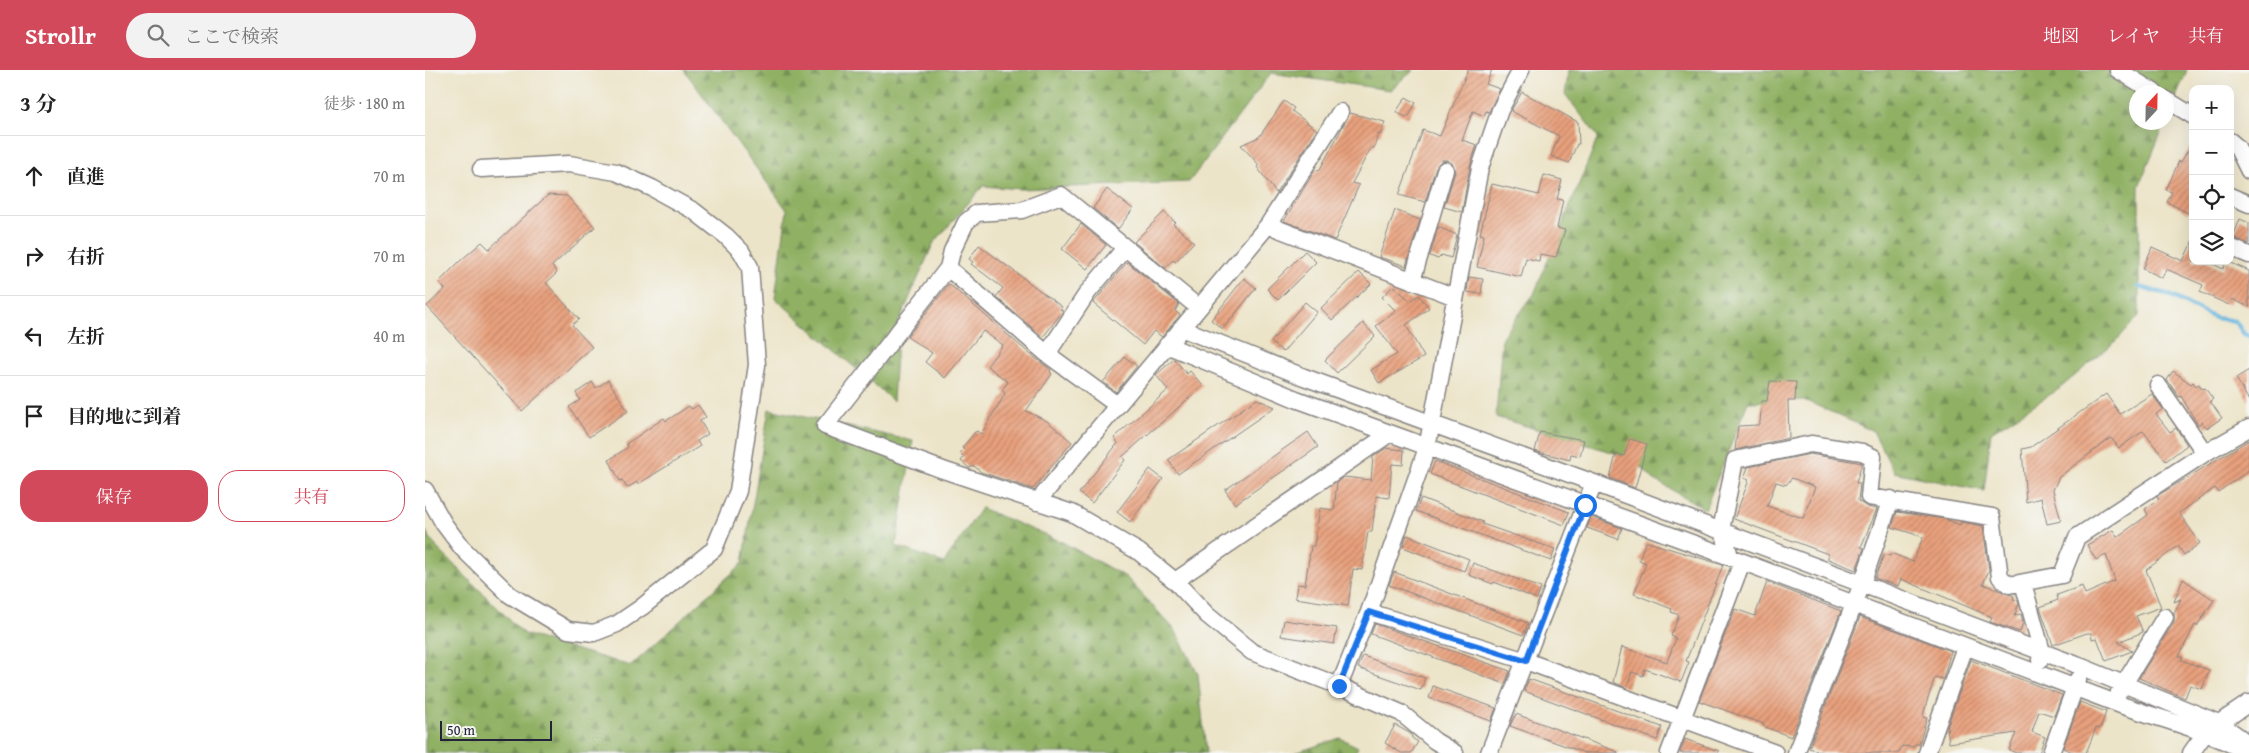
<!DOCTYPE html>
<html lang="ja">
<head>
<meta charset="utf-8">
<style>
  :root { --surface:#fff; --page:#f2f2f2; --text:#222; --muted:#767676; --line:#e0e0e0; --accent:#d1495b }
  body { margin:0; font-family:"Gentium Book Plus","Noto Serif JP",serif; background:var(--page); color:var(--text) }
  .controls { position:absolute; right:15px; top:15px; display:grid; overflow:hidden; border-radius:10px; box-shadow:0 5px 20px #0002 }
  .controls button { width:45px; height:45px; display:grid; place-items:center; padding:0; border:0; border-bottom:1px solid var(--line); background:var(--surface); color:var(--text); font:25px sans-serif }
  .compass { position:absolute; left:1704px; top:15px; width:45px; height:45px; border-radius:50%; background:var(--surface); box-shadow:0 5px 20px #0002; rotate:22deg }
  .scale { position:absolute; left:15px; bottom:12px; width:112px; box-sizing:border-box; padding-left:5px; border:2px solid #22223b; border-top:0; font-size:14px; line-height:18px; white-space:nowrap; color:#22223b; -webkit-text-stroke:4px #f6f6f2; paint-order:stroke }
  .stop { position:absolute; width:15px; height:15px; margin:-11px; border:4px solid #1a73e8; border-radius:50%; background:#fff }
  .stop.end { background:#1a73e8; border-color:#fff; box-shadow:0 1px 5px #0008 }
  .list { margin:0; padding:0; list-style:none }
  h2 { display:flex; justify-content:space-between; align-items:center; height:65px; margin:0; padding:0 20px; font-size:21px }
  h2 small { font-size:16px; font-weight:400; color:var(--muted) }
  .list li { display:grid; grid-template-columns:32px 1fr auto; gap:15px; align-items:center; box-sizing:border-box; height:80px; padding:0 20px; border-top:1px solid var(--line) }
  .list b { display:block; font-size:19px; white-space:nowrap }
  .list em { font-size:16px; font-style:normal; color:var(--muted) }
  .actions { display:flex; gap:10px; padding:15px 20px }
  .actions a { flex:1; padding:11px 0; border:1px solid var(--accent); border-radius:20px; text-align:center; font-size:18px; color:var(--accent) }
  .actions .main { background:var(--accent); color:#fff }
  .icon { flex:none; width:28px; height:28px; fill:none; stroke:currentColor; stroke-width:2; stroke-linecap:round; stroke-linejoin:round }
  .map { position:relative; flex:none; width:1824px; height:683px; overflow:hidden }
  header { display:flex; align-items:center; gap:30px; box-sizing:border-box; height:70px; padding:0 25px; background:var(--accent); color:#fff }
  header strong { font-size:24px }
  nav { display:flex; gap:28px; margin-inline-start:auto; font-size:18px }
  .search { width:350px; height:45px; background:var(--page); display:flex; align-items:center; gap:12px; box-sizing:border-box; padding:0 18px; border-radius:28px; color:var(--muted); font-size:19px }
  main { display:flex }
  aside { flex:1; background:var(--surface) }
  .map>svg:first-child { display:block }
  .forest { fill:url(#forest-firs); stroke:#596a50 }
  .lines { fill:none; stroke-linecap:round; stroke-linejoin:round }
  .stream { stroke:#62b4dd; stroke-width:4.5 }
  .building { fill:url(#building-hatch); fill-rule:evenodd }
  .minor-casing { stroke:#878382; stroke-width:19 }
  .minor { stroke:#fff; stroke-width:16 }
  .route { stroke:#1a73e8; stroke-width:6 }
</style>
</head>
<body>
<header>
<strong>Strollr</strong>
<div class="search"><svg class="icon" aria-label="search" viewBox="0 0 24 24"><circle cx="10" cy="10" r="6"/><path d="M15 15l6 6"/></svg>ここで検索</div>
<nav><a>地図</a><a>レイヤ</a><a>共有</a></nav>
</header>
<main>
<aside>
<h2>3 分<small>徒歩 · 180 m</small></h2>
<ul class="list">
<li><svg class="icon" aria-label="ahead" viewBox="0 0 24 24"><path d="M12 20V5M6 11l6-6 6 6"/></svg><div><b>直進</b></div><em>70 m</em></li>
<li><svg class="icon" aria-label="right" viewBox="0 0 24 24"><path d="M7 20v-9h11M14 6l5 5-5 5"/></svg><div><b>右折</b></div><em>70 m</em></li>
<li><svg class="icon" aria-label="left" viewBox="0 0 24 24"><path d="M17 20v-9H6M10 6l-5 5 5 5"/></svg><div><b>左折</b></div><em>40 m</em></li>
<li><svg class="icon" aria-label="arrive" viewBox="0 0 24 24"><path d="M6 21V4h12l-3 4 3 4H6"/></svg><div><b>目的地に到着</b></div></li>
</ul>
<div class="actions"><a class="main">保存</a><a>共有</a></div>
</aside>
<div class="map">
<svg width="1824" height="683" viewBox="0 0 1824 683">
  <defs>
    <pattern id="forest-firs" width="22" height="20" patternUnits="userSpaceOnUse" patternTransform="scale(1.25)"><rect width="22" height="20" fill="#90b164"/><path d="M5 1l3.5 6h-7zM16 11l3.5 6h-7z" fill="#759054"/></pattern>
    <pattern id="building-hatch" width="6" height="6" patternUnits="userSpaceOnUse" patternTransform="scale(1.25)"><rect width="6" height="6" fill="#e9a17d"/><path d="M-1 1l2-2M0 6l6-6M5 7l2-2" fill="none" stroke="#bc8368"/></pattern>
  </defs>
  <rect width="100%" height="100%" fill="#f6f6f2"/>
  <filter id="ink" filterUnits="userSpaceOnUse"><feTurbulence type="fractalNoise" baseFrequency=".02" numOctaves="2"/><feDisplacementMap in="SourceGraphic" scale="10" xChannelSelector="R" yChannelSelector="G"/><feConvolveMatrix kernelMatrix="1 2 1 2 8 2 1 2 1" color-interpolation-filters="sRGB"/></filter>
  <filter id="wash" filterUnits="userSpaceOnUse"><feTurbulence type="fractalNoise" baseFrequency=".0096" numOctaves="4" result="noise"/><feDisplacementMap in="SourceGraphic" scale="20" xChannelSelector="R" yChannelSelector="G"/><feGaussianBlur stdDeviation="1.12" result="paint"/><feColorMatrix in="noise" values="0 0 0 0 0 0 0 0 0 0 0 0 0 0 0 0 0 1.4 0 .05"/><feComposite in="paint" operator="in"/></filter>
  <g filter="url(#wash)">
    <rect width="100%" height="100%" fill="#ece4c8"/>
    <path class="forest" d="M259 0H989L965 20 846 3 764 112 596 119 558 116 508 174 473 254 468 331 350 228 362 140Z
      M1144 0H1762L1742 50V22H1712V52L1740 53 1714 116V246L1691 271 1634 319 1566 362 1559 421 1469 402 1448 361 1379 330 1323 332 1280 439 1228 409 1209 389 1071 347 1077 267 1109 224 1173 67 1140 24Z
      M344 339 488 371 471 476 519 493 556 438 637 472 701 507 750 560 773 604 781 683H0V460L12 478 99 564 206 596 318 493Z
      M915 668 933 677 930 683H870Z"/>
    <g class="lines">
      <path class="stream" d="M1713 217 1742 224 1790 248 1810 251 1819 264 1824 266"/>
    </g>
    <g id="blocks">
      <path class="building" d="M1043 0H1067L1061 14 1075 19 1064 42 1061 41 1059 46 1048 41 1037 70 1052 75 1045 96 1037 142 1019 137 1030 102 1028 94 1022 90H1017L1011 97 1000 132 974 125 998 60 1015 66Z
        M1097 22 1153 52 1154 74H1152L1144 93 1126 86 1134 66 1086 41Z
        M981 27 991 33 983 48 971 42Z
        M859 31 869 38 867 41 892 60 851 123 832 97 834 95 816 75 834 67Z
        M925 43 960 52 955 65 953 64 949 78H946L927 113 934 115 910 170 859 151 890 100 894 101Z
        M1768 72V133L1763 143 1742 132 1747 122 1741 120 1754 91 1756 92Z
        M1119 105 1137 110 1132 129 1138 130 1132 158 1140 160 1131 187 1115 184 1114 191 1101 188 1096 207 1052 197 1059 165 1055 164 1067 114 1114 125Z
        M682 119 708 139 693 159 668 138Z
        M123 125 142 126 170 157 127 196 132 203 121 213 154 249 147 255 167 277 97 341 2 236 20 219 14 212 35 191 57 172 64 179Z
        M970 140 995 150 981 196 954 187Z
        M739 142 750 152 748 154 769 172 750 192 748 190 740 198 709 172Z
        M1815 149 1824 153V174L1808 167Z
        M656 154 681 175 662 199 637 179Z
        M1013 157 1032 165 1026 188 1017 185 1013 189 1005 186Z
        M1768 170V191H1782L1798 199 1802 191 1824 201V237L1807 229 1804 235 1775 222 1778 215 1741 199 1737 208 1718 199 1727 177 1758 191Z
        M554 175 637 237 635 239 638 241 618 267 571 227 578 218 546 194 548 192 544 189Z
        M880 181 891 192 853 230 842 219Z
        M702 192 754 234 750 241 755 245 737 267 729 261 718 275 668 233Z
        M934 202 946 214 907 250 896 238Z
        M1044 207 1058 209 1056 224 1042 222Z
        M819 208 831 218 798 259 786 250Z
        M524 214 605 284 626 300 625 302 627 304 601 341 622 351 647 372 608 419 556 402 549 396 544 398 536 391 539 387 535 383 539 379 537 378 550 362 552 361 556 364 580 324 577 320 583 312 562 296 578 275 558 261 520 308 500 292 507 283 482 267Z
        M968 216 986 231 994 225 1004 238 981 255 999 287 954 313 946 300 972 284 951 256 971 241 957 227Z
        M880 232 892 242 858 282 846 272Z
        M938 253 950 266 912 303 900 290Z
        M700 287 712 296 691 322 678 312Z
        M749 289 762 304 765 301 778 316 697 387 700 390 667 433 654 423 693 373 689 368 743 320 731 305Z
        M1824 300V331L1811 308Z
        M1748 301 1766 314 1768 312 1771 316 1774 314 1777 319 1780 318 1788 329 1785 331 1797 348 1782 358 1777 352 1773 355 1756 326 1754 327 1742 310Z
        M183 310 203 341 164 367 144 337 155 330 151 323 167 312 171 318Z
        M1345 311 1371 312 1370 331H1363L1364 368 1310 380 1313 356 1333 355 1335 352 1337 331H1342Z
        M1681 324 1695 344 1727 324 1738 339 1731 344 1745 362 1751 358 1762 375 1741 391 1718 361 1694 378 1686 368 1634 407 1628 420 1636 451 1622 454 1616 428 1601 432 1597 379 1606 377Z
        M832 329 850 337 753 404 743 390Z
        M273 335 281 347 275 351 283 364 272 371 275 376 213 414 212 412 202 418 197 410 195 411 184 390 203 377 201 374 239 348 241 351 264 336 267 339Z
        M883 362 893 377 810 434 800 420Z
        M1115 362 1159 370 1155 386 1146 384 1145 390 1110 381Z
        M1205 369 1222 374 1210 418 1185 408 1191 384 1199 386Z
        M1824 370V400L1793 422 1790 418 1754 443 1775 473 1759 485 1753 476 1721 500 1736 537 1711 546 1718 562 1693 572 1707 581 1681 591 1672 568 1667 569 1666 563H1662L1628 575 1615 537 1633 530 1632 525 1657 516 1660 524 1690 511 1681 485 1671 490 1662 475 1688 460 1692 467 1723 445 1720 439 1734 429 1732 426Z
        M961 378 979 380 978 395 967 394 964 428 951 426 947 462H943L937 500 928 499 923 536 870 528 872 514 880 515 886 476H889L895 438 909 440 912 412 919 407 946 410 948 387Z
        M1385 384 1437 393 1431 413H1435L1433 431 1442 437 1452 439 1436 477 1439 478 1431 500 1403 489V484L1309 449 1324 410 1319 408 1323 397ZM1367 408 1390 417 1378 448 1342 436 1351 412 1361 415Z
        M1010 391 1144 442 1139 455 1005 404Z
        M725 399 738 409 705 452 692 442Z
        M996 428 1058 452 1057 454 1130 479 1126 491 991 441Z
        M1472 442 1520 449 1535 455 1536 452 1558 456 1564 500 1558 514 1589 526 1588 529 1593 531 1594 534 1589 546 1596 544 1598 552 1595 562 1565 552 1567 547 1476 509 1473 516 1450 508 1459 484 1465 486 1466 483 1488 492 1498 467 1467 457Z
        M1166 447 1197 458 1193 469 1162 458Z
        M982 465 1044 489 1039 501 978 477Z
        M1223 472 1298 495 1261 591 1264 592 1256 612 1220 599 1218 606 1207 602 1202 618 1188 612 1197 577 1242 592 1251 568 1246 566 1254 545 1246 542 1247 539 1209 524 1221 493 1214 490 1220 473Z
        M1048 493 1116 518 1112 529 1069 512 1068 514 1044 505Z
        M969 502 1103 553 1098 565 964 515Z
        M1758 509 1789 530 1772 556 1770 555 1754 586 1758 587 1756 590 1784 600 1777 619 1765 615 1760 628 1714 608 1749 552V543L1756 529 1749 532Z
        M1342 512 1416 541 1366 667 1338 656 1339 654 1274 631 1310 539 1330 546Z
        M1435 547 1526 581 1518 609 1510 607 1500 638 1498 647 1502 648 1494 674H1490L1489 677 1477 676 1474 683H1398L1384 678Z
        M859 550 912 558 909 574 856 566Z
        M950 554 1085 601 1080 614 946 564Z
        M938 586 1000 608 996 620 933 598Z
        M1546 590 1637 625 1629 646 1614 641 1607 662 1620 667 1614 683H1591L1584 680 1591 663 1524 673 1522 657Z
        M1104 609 1237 657 1232 670 1099 621Z
        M1008 616 1071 638 1066 651 1004 628Z
        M1655 632 1681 642 1675 659 1671 658 1661 683H1650L1638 678Z
        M1091 644 1193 682V683H1160L1085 656Z
        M970 655 986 664 987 668 993 672 986 683H976L960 673Z
        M1260 669 1294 681 1293 683H1255Z"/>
    </g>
  </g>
  <g filter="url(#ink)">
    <use href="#blocks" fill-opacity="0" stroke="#878382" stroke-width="1"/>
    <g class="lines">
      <g class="minor-casing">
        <path id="minor" d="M1693 0 1729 22
          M1742 30 1768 46
          M1805 71 1812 77 1824 101
          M1805 126 1824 134
          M843 155 1030 227
          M1805 177 1824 185
          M523 198 622 284 692 335
          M987 211 1020 100
          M774 238 636 125 597 140 552 143 541 152 527 181 523 198 400 356 518 400 647 443 714 482 750 511 782 545 827 582 914 616 976 643 1010 671 1030 683
          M756 258 879 307 1169 413 1064 683
          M742 275 871 329 1305 487 1688 632C1733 649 1781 659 1823 683
          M622 284 663 222 700 178
          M1733 315 1780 383
          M1169 413 1657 597 1796 654 1821 672
          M0 420 19 454 37 478 85 525 143 560 169 563 192 554 217 537 289 479 313 421 332 295 325 197 316 181 301 166 269 141 227 118 191 102 144 94 56 99
          M612 432 843 155 915 42
          M1305 487 1297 455 1310 390 1386 374 1437 382 1448 387 1444 427 1567 447 1575 507 1584 515 1637 505 1652 467 1780 383 1824 358
          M750 511 964 364
          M1598 513 1617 582 1615 590
          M944 542 1101 591 1350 683
          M914 616 944 542 1002 378 1055 98 1075 40 1096 0
          M1694 622 1740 547
          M1244 683 1317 492
          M1371 683 1437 514 1466 429
          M1502 683 1540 577
          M1626 683 1653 609
          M1766 683 1781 662 1824 633"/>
      </g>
      <use href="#minor" class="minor"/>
    </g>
  </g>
  <g class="lines" filter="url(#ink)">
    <path class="route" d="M914 616 944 542 1101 591 1160 435"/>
  </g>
</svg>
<div class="controls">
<button>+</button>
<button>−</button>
<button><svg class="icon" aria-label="locate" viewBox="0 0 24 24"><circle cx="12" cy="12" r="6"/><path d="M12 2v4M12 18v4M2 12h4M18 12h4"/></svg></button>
<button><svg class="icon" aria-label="layers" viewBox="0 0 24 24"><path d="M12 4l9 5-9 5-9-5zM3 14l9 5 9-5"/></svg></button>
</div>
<svg class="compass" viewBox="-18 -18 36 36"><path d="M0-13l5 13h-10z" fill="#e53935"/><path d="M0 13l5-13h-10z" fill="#767676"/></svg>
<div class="scale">50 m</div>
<div class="stop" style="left:1160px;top:435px"></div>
<div class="stop end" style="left:914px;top:616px"></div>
</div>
</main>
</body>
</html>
